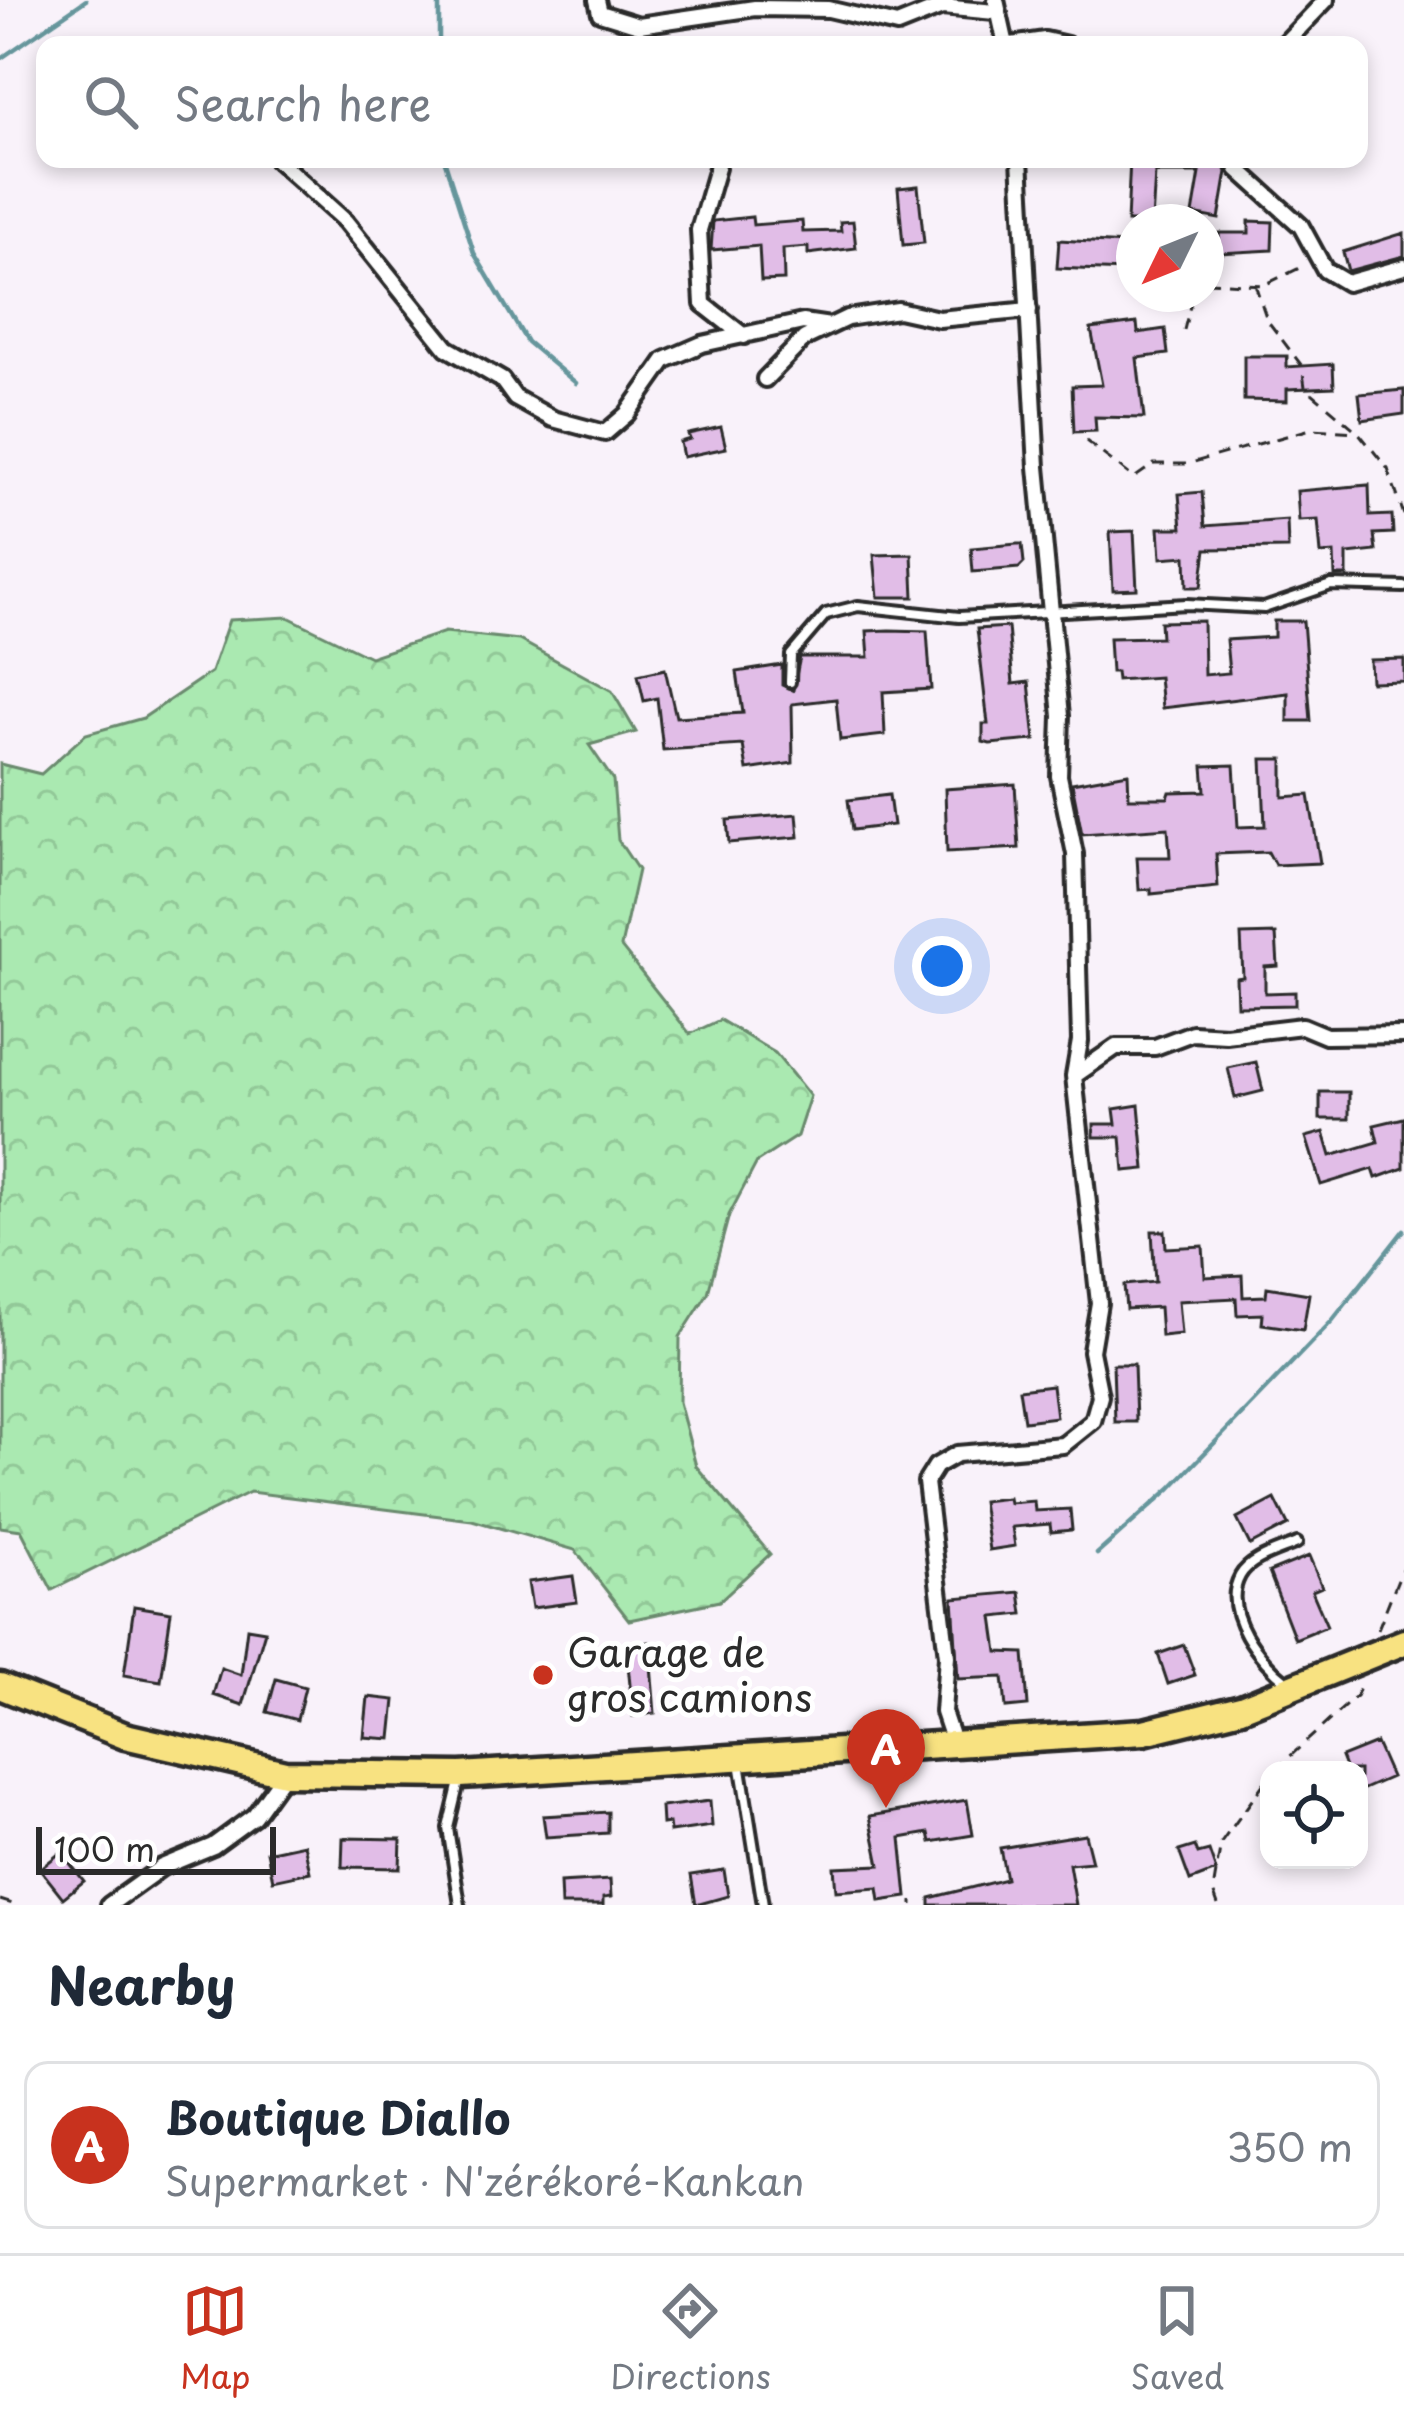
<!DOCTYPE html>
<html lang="en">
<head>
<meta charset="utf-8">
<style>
  :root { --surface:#fff; --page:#f2f2f3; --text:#1f2937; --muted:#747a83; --line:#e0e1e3; --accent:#c8321e }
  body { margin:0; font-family:"Playpen Sans",sans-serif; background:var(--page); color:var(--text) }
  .controls { position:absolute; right:36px; bottom:36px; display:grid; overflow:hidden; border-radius:24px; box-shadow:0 6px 18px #0003 }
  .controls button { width:108px; height:108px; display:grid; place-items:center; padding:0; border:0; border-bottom:3px solid var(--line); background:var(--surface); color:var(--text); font:60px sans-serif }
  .compass { position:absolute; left:1116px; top:204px; width:108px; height:108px; border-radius:50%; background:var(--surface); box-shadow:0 6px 18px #0003; rotate:227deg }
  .scale { position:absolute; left:36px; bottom:30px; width:240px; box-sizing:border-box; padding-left:12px; border:6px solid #2b2b2b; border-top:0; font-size:33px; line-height:42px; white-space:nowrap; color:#2b2b2b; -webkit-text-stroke:9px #fff; paint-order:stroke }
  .you { position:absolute; left:942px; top:966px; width:42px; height:42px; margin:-30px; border:9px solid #fff; border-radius:50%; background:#1a73e8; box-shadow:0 0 0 18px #1a73e833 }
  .badge { display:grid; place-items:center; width:78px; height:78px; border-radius:50%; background:var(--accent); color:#fff; font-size:39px; font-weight:700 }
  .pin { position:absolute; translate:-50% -99px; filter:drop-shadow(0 3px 6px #0008) }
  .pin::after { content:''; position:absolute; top:63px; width:42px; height:36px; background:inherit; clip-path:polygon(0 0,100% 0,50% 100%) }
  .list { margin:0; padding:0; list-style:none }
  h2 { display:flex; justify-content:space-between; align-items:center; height:156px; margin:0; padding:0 48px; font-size:51px }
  h2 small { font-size:39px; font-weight:400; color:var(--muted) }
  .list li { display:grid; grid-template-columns:78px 1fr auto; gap:36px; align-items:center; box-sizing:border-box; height:168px; margin:0 24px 24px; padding:0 24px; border:3px solid var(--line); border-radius:24px }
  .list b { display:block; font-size:45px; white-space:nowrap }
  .list p { margin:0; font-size:39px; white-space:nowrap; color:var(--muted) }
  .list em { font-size:39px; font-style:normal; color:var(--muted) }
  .icon { flex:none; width:66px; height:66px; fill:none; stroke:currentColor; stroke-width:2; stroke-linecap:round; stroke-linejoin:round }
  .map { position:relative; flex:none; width:1404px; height:1905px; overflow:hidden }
  .search { position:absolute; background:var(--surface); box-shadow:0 6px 18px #0003; left:36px; right:36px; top:36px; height:132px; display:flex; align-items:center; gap:30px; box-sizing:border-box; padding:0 42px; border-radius:24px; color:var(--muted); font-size:45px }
  .sheet { height:348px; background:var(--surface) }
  nav { display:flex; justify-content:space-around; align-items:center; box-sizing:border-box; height:168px; border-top:3px solid var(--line); background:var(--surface); font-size:33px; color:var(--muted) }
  nav a { display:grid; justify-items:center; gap:6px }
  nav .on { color:var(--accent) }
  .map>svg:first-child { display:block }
  .forest { fill:url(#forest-crowns); stroke:#6a8a6e; stroke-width:3 }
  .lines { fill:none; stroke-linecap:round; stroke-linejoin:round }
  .stream { stroke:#66969c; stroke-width:4.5 }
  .building { fill:#e1bde7; stroke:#2b2b2b; stroke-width:3 }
  .service-casing { stroke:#2b2b2b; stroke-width:16 }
  .minor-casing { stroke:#2b2b2b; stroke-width:22 }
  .trunk-casing { stroke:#2b2b2b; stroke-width:33 }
  .path { stroke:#2b2b2b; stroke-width:3; stroke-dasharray:12 9; stroke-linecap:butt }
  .service { stroke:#fff; stroke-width:8 }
  .minor { stroke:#fff; stroke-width:14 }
  .trunk { stroke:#f8e281; stroke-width:24 }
  .poi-dot { fill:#c8321e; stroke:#fff; stroke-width:4.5 }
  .labels { text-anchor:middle; stroke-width:10; stroke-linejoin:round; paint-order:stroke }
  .poi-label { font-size:39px; fill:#2b2b2b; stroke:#fff; text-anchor:start }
</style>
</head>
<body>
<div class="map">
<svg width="1404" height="1905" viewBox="0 0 1404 1905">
  <defs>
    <pattern id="forest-crowns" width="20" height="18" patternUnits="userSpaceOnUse" patternTransform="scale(3)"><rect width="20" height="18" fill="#aae9b1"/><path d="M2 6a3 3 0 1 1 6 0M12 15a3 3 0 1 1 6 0" fill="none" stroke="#92c898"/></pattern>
  </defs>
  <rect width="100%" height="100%" fill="#f9f2fa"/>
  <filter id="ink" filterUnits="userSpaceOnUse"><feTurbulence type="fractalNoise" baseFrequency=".00833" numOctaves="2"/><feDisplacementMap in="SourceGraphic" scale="24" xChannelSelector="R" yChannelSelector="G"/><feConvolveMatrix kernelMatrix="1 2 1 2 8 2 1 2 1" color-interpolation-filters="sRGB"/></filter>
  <g filter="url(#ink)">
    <path class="forest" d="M288 617 370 657 445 632 519 640 612 691 636 732 589 745 613 780 618 840 638 870 621 947 690 1034 720 1020 775 1053 810 1096 797 1136 757 1162 729 1215 708 1293 680 1337 679 1402 696 1466 770 1554 719 1601 629 1620 575 1550 472 1520 250 1492 52 1590 21 1530 0 1527V764L41 774 86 734 143 718 211 672 229 620Z"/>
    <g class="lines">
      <path class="stream" d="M439 0V45
        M0 59 86 0
        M444 159 474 253 527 342 576 383
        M1097 1554 1171 1488 1332 1321 1404 1230"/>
    </g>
    <path class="building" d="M1130 159H1222L1227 172 1219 219 1193 214 1200 173H1155L1152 222H1127Z
      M918 186 924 243 903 245 898 188Z
      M752 217 753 225 802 221 803 232 841 231 840 222 853 221 856 248 808 254V247L783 249 784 280 761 281 759 246 711 250 713 221Z
      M1249 221 1273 222 1272 250 1220 253 1219 233H1249Z
      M1404 233V256L1348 271 1343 252Z
      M1059 240 1124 244 1123 271 1057 268Z
      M1137 323 1138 333 1165 329 1168 354 1137 358 1144 418 1095 417 1096 431 1074 432 1072 386 1102 385 1091 329Z
      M1244 356H1287V367L1333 364 1334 387 1287 389V401L1244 400Z
      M1404 390V414L1362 420 1359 394Z
      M721 427 726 448 683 457 680 442 690 439 688 434Z
      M1369 485 1370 516 1392 515 1393 533 1374 534 1376 551 1347 554V576H1335L1334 553 1321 554 1318 520 1299 521 1297 491Z
      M1202 492 1205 526 1287 520 1288 548 1206 549 1201 587H1187L1186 556 1161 558 1159 528H1182L1179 494Z
      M1134 531 1137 589 1113 590 1110 532Z
      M1017 544H1022L1024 563 1019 568 973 572 971 548Z
      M912 554 914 597H878L874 555Z
      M1203 621 1204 675 1229 673 1226 640 1274 637V621H1303L1311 721H1288V693L1162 708 1159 677 1117 680 1116 672H1111L1109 638 1161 637 1160 622Z
      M1008 627 1013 684 1029 682 1035 740 990 744 983 742V724H988L977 629Z
      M889 630 927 631 931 689 883 692 885 735 840 740 836 699 792 704 793 763 747 770 743 745 663 750 657 698 644 701 638 675 665 669 676 717 743 713 737 672 782 665V685L793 690 800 657H869L867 631Z
      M1404 659V681L1371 682 1370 660Z
      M1262 759H1283V797L1309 795 1320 863 1275 865 1268 852 1216 854 1218 887 1151 894V889L1139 890 1137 857H1170L1168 828 1082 834 1072 783 1128 773 1129 798H1168L1170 792 1205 791 1203 766 1234 765 1238 827 1265 826Z
      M1015 784 1019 848 947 852 945 789Z
      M889 795 893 825 852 830 848 800Z
      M797 814 799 837 729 843 727 820Z
      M1276 934 1278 966 1265 967V993L1295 992V1005L1237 1006 1236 978 1243 977 1241 935Z
      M1256 1062 1263 1091 1235 1098 1228 1068Z
      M1320 1092H1349V1119H1320Z
      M1139 1105 1145 1169 1124 1171 1121 1137H1094V1124H1116L1114 1109Z
      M1404 1118V1168L1376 1178 1373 1169 1321 1185 1306 1137 1324 1132 1331 1156 1378 1142 1374 1125Z
      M1152 1231H1165L1166 1248 1203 1246 1205 1277 1242 1275 1243 1297 1266 1296 1267 1287 1309 1294 1303 1330 1262 1324 1263 1314 1237 1315 1236 1298 1178 1301 1181 1334 1161 1336 1159 1307 1126 1309 1124 1285 1155 1282Z
      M1113 1364H1134L1136 1422H1115Z
      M1052 1385 1056 1417 1024 1421 1019 1389Z
      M1008 1498 1009 1503 1034 1501 1035 1511 1070 1509 1072 1530 1051 1532 1050 1524 1012 1527 1015 1546 989 1550 982 1501Z
      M1275 1499 1288 1525 1250 1545 1237 1519Z
      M1309 1556 1322 1587 1312 1591 1327 1626 1295 1639 1269 1572Z
      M573 1576 577 1602 532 1608 528 1582Z
      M1020 1592 1023 1614 993 1617 998 1652 1024 1653 1028 1706 1006 1708 1003 1677 958 1679 953 1598Z
      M134 1606 171 1612 161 1681 124 1675Z
      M247 1628 265 1631 243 1705 213 1695 221 1668 241 1675Z
      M649 1642 655 1713 633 1716 626 1644Z
      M1184 1645 1195 1675 1168 1684 1158 1654Z
      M276 1679 305 1687 297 1720 267 1712Z
      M368 1697 395 1700 391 1739 364 1737Z
      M1376 1743 1391 1777 1359 1791V1770H1346L1341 1757Z
      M967 1800 973 1835 931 1842 929 1833 901 1838 907 1897 880 1901 878 1888 836 1891 834 1867 880 1865 870 1816Z
      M710 1801 712 1826 670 1832 669 1823 662 1824 661 1807Z
      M608 1812V1833L546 1837 543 1816Z
      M1085 1834 1092 1862 1069 1864 1076 1905H930V1898L1006 1879 1000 1848Z
      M343 1838 401 1839 400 1868 342 1867Z
      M304 1844 310 1872 273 1880 267 1852Z
      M1195 1846 1198 1854 1209 1851 1216 1871 1190 1881 1179 1851Z
      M61 1852 84 1881 63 1898 40 1869Z
      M724 1870 728 1896 696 1905 691 1875Z
      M610 1880 611 1897 603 1898V1905H561L560 1883Z"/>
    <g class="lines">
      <g class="service-casing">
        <path id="service" d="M790 682 791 655 826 614 858 606 959 617 1187 604 1264 608 1331 585 1404 587
          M1287 1682C1261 1662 1220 1612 1240 1576 1250 1558 1279 1551 1297 1543
          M740 1762 763 1905
          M459 1782 448 1828 460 1905"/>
      </g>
      <g class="minor-casing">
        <path id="minor" d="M597 0 600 13 639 25 755 8 828 9 897 25 942 7 995 12
          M996 0 1006 45
          M1011 45 1045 40 1067 45
          M1283 45 1326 0
          M276 159 345 221 447 348 502 380 515 398 553 419 605 433 627 414 665 360 702 344 803 322 830 326
          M1233 159 1238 169 1301 226 1325 270 1347 283 1404 267
          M717 168 699 230 703 304 744 336
          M765 379 805 338 847 318 898 310 939 319 1029 310
          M1074 1076 1116 1047H1155L1192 1033 1226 1035 1302 1026 1326 1036 1404 1035
          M955 1748 943 1712 947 1656 926 1482 936 1466 957 1454 1063 1445 1093 1421 1100 1396 1091 1351 1099 1303 1074 1076 1080 1041 1075 854 1059 776 1061 716 1037 467 1020 159
          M109 1905 162 1867 213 1846 254 1816 285 1773"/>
      </g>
      <g class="trunk-casing">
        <path id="trunk" d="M0 1686 125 1736 285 1773 461 1775 1144 1732 1241 1708 1404 1642"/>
      </g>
      <path class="path" d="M1206 282 1264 285 1306 265
        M1255 284 1267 320 1302 366 1305 387 1358 432 1388 469 1404 515
        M1184 330 1193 294
        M1086 441 1134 478 1154 464H1187L1311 429 1358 432
        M1378 1629 1404 1564
        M1275 1770 1356 1696 1362 1684
        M0 1900 16 1905
        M912 1901V1905
        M1218 1905 1213 1891 1221 1843 1269 1776"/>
      <use href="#service" class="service"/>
      <use href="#minor" class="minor"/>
      <use href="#trunk" class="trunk"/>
    </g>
  </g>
  <circle class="poi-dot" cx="543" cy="1675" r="12"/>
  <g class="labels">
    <g class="poi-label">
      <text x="567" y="1667">Garage de<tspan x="567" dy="45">gros camions</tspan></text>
    </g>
  </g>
</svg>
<div class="controls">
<button><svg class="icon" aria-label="locate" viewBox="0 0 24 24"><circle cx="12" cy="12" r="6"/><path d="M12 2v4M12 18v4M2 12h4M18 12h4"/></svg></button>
</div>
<svg class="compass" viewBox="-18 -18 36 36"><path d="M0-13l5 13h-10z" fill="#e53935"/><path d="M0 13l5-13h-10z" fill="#747a83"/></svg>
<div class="scale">100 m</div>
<div class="you"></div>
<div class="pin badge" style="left:886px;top:1808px">A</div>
<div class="search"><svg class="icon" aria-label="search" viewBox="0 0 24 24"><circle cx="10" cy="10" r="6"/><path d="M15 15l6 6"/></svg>Search here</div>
</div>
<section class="sheet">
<h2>Nearby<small></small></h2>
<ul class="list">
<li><span class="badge">A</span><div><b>Boutique Diallo</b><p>Supermarket · N'zérékoré-Kankan</p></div><em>350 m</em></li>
</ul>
</section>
<nav>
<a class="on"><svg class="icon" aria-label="map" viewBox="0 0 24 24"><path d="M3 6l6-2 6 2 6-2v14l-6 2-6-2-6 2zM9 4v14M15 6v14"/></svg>Map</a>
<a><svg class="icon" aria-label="directions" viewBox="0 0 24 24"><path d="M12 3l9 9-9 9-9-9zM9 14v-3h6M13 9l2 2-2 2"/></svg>Directions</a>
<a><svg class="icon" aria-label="saved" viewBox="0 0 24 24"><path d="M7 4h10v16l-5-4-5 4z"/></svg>Saved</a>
</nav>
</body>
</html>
